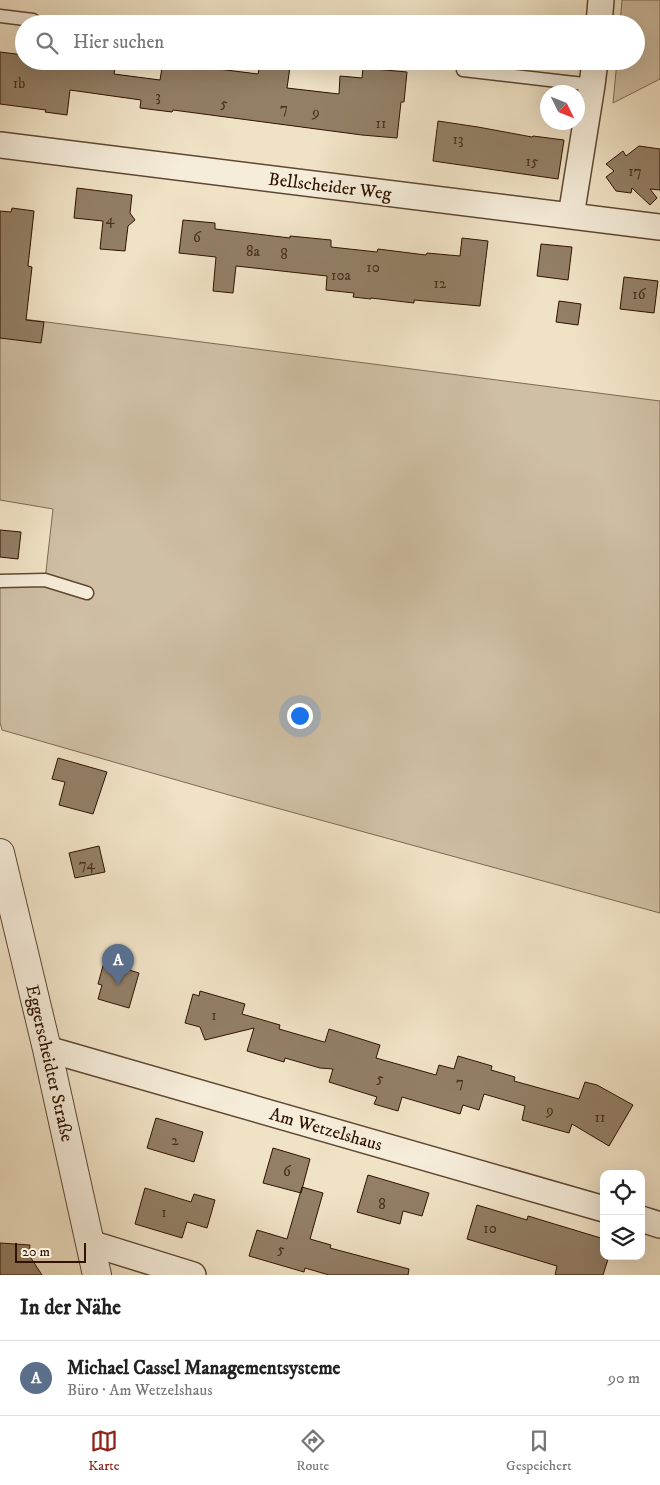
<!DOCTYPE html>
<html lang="de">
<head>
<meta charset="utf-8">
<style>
  :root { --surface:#fff; --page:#f2f2f2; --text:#222; --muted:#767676; --line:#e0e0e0; --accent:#8f2418 }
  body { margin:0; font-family:"IM FELL DW Pica",serif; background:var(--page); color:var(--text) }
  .controls { position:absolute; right:15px; bottom:15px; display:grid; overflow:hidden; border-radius:10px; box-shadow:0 5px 20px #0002 }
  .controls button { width:45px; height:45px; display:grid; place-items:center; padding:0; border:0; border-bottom:1px solid var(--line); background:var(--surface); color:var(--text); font:25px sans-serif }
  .compass { position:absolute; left:540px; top:85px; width:45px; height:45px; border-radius:50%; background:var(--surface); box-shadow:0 5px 20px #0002; rotate:133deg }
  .scale { position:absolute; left:15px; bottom:12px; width:71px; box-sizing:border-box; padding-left:5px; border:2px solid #2f1300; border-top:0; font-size:14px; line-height:18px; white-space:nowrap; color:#2f1300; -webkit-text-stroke:4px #f5ecd9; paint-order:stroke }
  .you { position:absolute; left:299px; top:715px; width:18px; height:18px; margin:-12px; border:4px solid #fff; border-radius:50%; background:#1a73e8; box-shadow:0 0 0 8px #1a73e833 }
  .badge { display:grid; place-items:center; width:32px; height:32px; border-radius:50%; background:var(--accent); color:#fff; font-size:16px; font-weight:700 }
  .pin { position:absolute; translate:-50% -41px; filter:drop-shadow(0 1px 2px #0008) }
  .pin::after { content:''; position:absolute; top:26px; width:18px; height:15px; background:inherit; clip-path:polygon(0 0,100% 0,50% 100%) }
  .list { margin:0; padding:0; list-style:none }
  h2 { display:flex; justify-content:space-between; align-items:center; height:65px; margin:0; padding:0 20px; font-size:21px }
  h2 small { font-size:16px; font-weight:400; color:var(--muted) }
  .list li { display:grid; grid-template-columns:32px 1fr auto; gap:15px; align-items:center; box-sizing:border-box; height:75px; padding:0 20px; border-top:1px solid var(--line) }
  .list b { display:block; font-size:19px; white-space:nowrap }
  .list p { margin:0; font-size:16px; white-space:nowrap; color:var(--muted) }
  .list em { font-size:16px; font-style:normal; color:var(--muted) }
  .icon { flex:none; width:28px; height:28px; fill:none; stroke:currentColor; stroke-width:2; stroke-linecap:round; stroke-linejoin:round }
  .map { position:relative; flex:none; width:660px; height:1275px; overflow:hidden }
  .search { position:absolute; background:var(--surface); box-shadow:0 5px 20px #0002; left:15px; right:15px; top:15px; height:55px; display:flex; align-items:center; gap:12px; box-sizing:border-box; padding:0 18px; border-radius:28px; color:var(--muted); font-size:19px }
  .sheet { height:140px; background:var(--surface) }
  nav { display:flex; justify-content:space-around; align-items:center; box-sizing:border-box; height:70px; border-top:1px solid var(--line); background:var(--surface); font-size:14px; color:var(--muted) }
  nav a { display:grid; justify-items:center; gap:2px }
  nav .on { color:var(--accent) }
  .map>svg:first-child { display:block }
  .green { fill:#cfbfa4; stroke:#7f6952 }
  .building { fill:#937f66; stroke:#2f1300 }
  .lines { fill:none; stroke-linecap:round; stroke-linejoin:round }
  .service-casing { stroke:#5f4731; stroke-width:15 }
  .minor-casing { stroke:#5f4731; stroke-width:28 }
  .tertiary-casing { stroke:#5f4731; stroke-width:30 }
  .service { stroke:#f5ecd9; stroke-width:12 }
  .minor { stroke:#f5ecd9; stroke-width:25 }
  .tertiary { stroke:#f5ecd9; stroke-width:28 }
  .labels { text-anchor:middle; stroke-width:4; stroke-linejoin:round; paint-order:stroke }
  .number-label { font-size:15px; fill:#482e1a }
  .street-label { font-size:18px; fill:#2f1300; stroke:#f5ecd9 }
</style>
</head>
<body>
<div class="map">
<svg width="660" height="1275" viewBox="0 0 660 1275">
  <rect width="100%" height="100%" fill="#f0e2c5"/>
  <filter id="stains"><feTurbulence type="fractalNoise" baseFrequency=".004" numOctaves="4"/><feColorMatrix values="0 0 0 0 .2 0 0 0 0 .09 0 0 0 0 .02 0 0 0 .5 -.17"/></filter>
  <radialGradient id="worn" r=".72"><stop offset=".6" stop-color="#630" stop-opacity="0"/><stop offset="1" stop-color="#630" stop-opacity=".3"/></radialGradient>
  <path class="green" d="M622 0H660V79L613 103 617 61H636V24H620Z
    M0 316 660 401V913L229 795 2 730 0 722V581L45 580 53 509 0 500Z"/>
  <path class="building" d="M0 52 24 55V61H116L114 74 160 80 163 61H195L194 66 258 74 260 63 290 67 287 88 339 94 340 76 362 78 363 68 407 72 404 102H401L397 138 362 135 173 110 172 112 140 108 141 100 70 90 67 115 45 112 46 110 0 104Z
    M438 121 478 127 532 137 533 136 564 140 558 179 433 161Z
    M639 146 660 149V190L650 189 657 198 650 205 632 188 631 193 616 191 606 177 614 171 606 164 623 151 626 156Z
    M77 188 132 195 130 213 135 220 128 226 125 251 100 249 103 221 74 218Z
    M12 208 34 211 28 266 32 267 26 320 44 322 41 343 0 338V211L11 212Z
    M183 220 215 223V229L290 238V236L331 240V247L377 252 378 249 426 255 427 253 460 256 462 238 488 241 480 306 414 300V303L371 298V299L353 297 354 293 326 290 327 276 236 266 233 293 213 291 216 257 179 253Z
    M541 244 572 247 568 280 537 276Z
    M624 277 658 281 654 313 620 309Z
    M559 301 581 304 578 325 556 322Z
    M0 530 21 532 18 559 0 557Z
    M58 758 107 772 93 814 59 805 65 782 52 779Z
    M99 846 105 872 75 878 69 853Z
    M104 962 139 973 129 1008 98 999 102 985 98 984Z
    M200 991 245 1004 242 1014 280 1025 279 1029 324 1042H325L329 1029 380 1045 376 1058 436 1075 439 1065 454 1069 458 1056 492 1066 491 1070 515 1077 514 1081 579 1099 585 1082 597 1085 633 1105 609 1146 572 1124 569 1133 522 1120 525 1106 484 1094 479 1110 463 1105 460 1114 402 1097 398 1111 374 1104 377 1097 329 1082 333 1069 320 1068 285 1058 284 1062 247 1051 254 1028 205 1040 200 1027 185 1023 193 994 199 996Z
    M156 1118 203 1132 194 1162 147 1148Z
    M273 1148 310 1159 301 1193 263 1183Z
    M368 1175 429 1193 422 1216 403 1211 400 1224 357 1212Z
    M302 1187 323 1193 310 1239 331 1245 330 1248 409 1269 408 1275H329L305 1268 304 1272 249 1256 257 1230 287 1239Z
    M145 1188 191 1202 194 1194 215 1200 207 1228 187 1222 182 1238 135 1224Z
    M477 1205 527 1220 528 1216 604 1239V1256H609L603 1275H555L557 1266 467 1239Z
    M0 1243 30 1245 29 1255 42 1275H0Z"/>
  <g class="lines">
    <g class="service-casing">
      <path id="service" d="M0 16 33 20
        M463 70 592 85
        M0 581 45 580 87 593"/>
    </g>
    <g class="minor-casing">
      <path id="minor" d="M599 24 601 0
        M0 145 660 227
        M571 216 592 85 595 61
        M47 1049 604 1209
        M641 1219 660 1225
        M90 1243 193 1275"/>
    </g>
    <g class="tertiary-casing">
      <path id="tertiary" d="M0 853 47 1049 97 1275"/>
    </g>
    <use href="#service" class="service"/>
    <use href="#minor" class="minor"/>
    <use href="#tertiary" class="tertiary"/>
  </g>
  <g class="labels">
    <g class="number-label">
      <text x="19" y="88">1b</text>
      <text x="158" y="101">3</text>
      <text x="224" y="108">5</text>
      <text x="284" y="113">7</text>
      <text x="316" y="117">9</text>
      <text x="381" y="128">11</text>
      <text x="458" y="144">13</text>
      <text x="532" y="166">15</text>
      <text x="635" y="176">17</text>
      <text x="110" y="224">4</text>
      <text x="197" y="242">6</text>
      <text x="253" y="256">8a</text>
      <text x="284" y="259">8</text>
      <text x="373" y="272">10</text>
      <text x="341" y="280">10a</text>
      <text x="440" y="288">12</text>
      <text x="639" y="299">16</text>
      <text x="87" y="869">74</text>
      <text x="214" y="1020">1</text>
      <text x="380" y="1083">5</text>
      <text x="460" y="1087">7</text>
      <text x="550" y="1115">9</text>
      <text x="600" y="1122">11</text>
      <text x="175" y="1145">2</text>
      <text x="287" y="1176">6</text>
      <text x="382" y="1209">8</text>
      <text x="164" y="1217">1</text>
      <text x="490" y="1233">10</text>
      <text x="281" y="1254">5</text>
    </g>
    <g class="street-label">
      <text transform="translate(330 186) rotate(7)" y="6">Bellscheider Weg</text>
      <text transform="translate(50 1063) rotate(77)" y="6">Eggerscheidter Straße</text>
      <text transform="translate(326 1129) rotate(16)" y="6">Am Wetzelshaus</text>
    </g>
  </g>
  <rect width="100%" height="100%" filter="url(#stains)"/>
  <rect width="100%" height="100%" fill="url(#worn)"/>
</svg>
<div class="controls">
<button><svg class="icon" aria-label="locate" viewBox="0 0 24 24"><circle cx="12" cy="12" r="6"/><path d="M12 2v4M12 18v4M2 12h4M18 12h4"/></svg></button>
<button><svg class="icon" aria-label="layers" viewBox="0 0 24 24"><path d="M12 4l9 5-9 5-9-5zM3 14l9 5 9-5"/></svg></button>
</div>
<svg class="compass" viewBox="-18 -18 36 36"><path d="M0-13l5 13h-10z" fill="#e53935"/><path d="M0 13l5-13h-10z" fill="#767676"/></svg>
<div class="scale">20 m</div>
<div class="you"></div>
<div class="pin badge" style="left:118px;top:985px;background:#5c6f8a">A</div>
<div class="search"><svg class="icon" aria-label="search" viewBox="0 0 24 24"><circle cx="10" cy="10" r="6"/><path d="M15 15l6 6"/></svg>Hier suchen</div>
</div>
<section class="sheet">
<h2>In der Nähe<small></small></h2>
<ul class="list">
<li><span class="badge" style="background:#5c6f8a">A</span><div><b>Michael Cassel Managementsysteme</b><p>Büro · Am Wetzelshaus</p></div><em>90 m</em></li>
</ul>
</section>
<nav>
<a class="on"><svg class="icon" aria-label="map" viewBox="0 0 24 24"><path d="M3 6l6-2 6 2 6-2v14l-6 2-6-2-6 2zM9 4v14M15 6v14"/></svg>Karte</a>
<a><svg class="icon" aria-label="directions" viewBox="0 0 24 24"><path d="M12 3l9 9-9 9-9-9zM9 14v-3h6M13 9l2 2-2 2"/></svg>Route</a>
<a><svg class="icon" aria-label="saved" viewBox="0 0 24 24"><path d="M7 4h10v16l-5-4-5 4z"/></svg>Gespeichert</a>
</nav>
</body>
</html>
